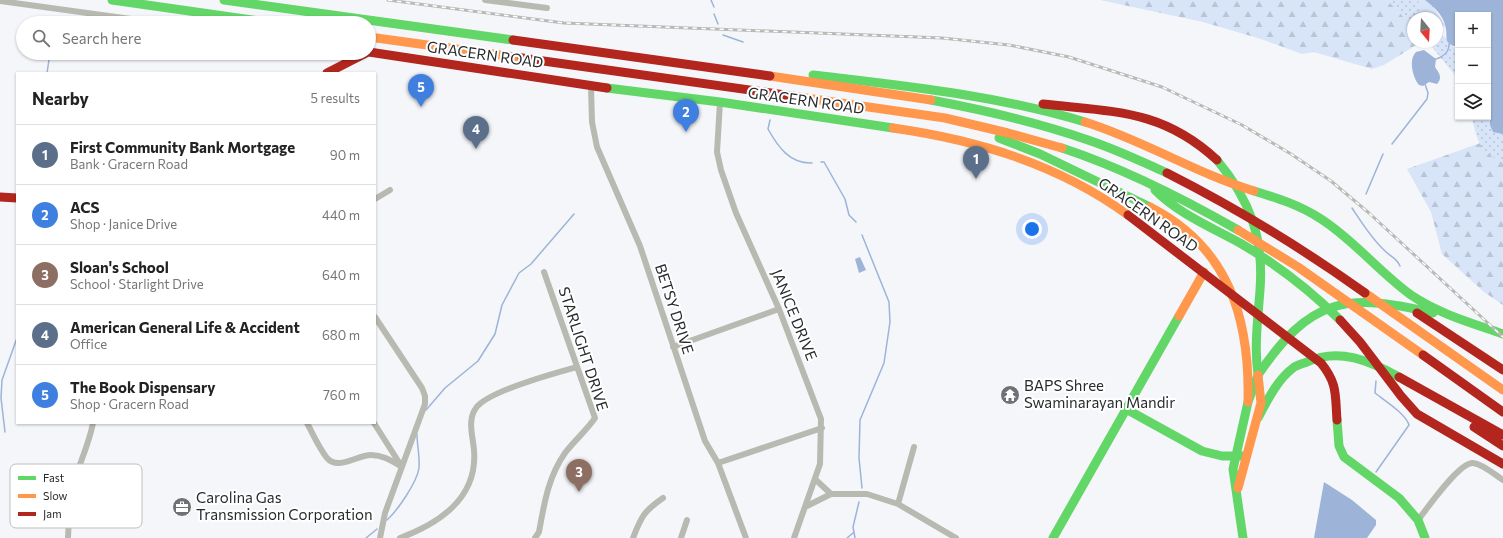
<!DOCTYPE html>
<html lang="en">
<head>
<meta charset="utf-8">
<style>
  :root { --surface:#fff; --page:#f2f2f2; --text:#222; --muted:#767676; --line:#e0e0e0; --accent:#2563eb }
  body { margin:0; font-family:Commissioner,sans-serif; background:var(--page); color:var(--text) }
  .controls { position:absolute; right:12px; top:12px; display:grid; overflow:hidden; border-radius:0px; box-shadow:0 1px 3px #0004 }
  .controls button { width:36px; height:36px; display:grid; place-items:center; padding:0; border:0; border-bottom:1px solid var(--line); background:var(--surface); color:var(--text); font:20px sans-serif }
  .compass { position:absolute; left:1407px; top:12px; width:36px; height:36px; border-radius:50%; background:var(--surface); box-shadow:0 1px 3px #0004; rotate:162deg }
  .you { position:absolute; left:1032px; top:229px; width:14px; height:14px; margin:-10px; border:3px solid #fff; border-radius:50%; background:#1a73e8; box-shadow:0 0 0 6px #1a73e833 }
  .badge { display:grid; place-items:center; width:26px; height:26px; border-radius:50%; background:var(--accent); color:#fff; font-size:13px; font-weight:700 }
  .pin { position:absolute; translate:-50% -33px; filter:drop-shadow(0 1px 2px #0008) }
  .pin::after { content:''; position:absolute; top:21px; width:14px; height:12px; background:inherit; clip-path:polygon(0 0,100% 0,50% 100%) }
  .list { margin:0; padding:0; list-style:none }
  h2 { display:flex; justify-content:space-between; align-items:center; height:52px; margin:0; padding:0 16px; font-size:17px }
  h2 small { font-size:13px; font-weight:400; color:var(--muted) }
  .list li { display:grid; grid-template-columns:26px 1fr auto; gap:12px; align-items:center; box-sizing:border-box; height:60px; padding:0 16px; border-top:1px solid var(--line) }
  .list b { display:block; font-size:15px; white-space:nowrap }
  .list p { margin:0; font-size:13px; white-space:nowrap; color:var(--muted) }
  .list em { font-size:13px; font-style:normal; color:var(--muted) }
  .icon { flex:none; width:22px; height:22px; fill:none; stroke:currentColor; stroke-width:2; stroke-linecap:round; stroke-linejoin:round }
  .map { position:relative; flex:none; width:1503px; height:538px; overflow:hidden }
  .search { position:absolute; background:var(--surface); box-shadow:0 1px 3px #0004; left:16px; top:16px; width:360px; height:44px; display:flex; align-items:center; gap:10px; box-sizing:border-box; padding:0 14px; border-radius:22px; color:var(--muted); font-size:15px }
  .panel { position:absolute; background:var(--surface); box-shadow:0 1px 3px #0004; left:16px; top:72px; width:360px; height:352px; border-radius:0px }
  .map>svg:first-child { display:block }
  .forest { fill:url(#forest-firs) }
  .park { fill:url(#park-dots) }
  .water { fill:#9db4d8 }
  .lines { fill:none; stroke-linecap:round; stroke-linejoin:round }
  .stream { stroke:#9db4d8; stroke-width:1.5 }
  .street { stroke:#b8bab1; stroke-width:6 }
  .fast { stroke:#63d668; stroke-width:9 }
  .slow { stroke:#ff974d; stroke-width:9 }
  .jam { stroke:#b3261e; stroke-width:9 }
  .rail-casing { stroke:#b8bab6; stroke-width:3 }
  .rail { stroke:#fff; stroke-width:1.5; stroke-dasharray:4.5; stroke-linecap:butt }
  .labels { text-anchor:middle; stroke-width:4; stroke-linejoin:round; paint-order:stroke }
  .street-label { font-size:15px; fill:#282b2e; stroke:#fff }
  .poi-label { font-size:15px; fill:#282b2e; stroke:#fff; text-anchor:start }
  .key { fill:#fff; stroke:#bebfc0; stroke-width:1 }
  .key-label { font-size:11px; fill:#282b2e }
</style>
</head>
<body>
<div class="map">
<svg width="1503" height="538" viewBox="0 0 1503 538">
  <defs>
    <pattern id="forest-firs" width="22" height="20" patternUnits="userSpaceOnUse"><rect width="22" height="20" fill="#d8e4f8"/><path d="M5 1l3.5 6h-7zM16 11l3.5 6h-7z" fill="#b9c4d5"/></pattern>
    <pattern id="park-dots" width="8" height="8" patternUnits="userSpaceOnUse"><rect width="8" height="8" fill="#d8e4f8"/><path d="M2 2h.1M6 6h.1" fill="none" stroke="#b9c4d5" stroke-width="1.8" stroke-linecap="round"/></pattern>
  </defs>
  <rect width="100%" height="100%" fill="#f4f6fa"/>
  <path class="forest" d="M1100 0H1425L1432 5 1445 25 1437 32V18H1413V42H1421L1384 65 1372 69 1314 52 1302 54 1261 39 1203 22Z
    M1503 135V305L1484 292 1442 254 1431 212 1407 169Z"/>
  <path class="park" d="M1387 0H1417L1429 18H1413V27Z
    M1437 29 1458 52V79L1428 42H1437Z
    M1488 111 1490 125 1503 134V163C1480 151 1477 142 1472 117H1488Z"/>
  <path class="water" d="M1425 0H1503V134L1493 132 1490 125 1488 15H1458V47C1441 43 1449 37 1445 25 1443 15 1433 6 1425 0Z
    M1424 50 1436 59 1435 67C1439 73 1443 77 1437 84L1429 82 1423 86 1419 85C1413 78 1408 60 1416 52Z
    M860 257 866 270 859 273 855 259Z
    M1324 482 1352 500 1376 520V525L1367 538H1314Z"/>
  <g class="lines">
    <path class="stream" d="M711 0 714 7
      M714 14 718 24
      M69 23 70 18
      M723 35 743 42
      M1436 59C1443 57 1449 52 1449 44
      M47 73 50 53
      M770 120 768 129C778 147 790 164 812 163
      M1392 144 1427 99 1428 93 1425 84
      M821 162H824L845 199 849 215 856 222
      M1366 194 1383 154
      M1352 208C1362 223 1371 238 1385 251 1391 257 1397 258 1400 266
      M862 235 889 302 890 322 884 363 860 420 859 458 862 488
      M426 410 445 388 478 361 495 334 502 305 519 273 531 264 574 214
      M5 432 1 398 2 380 17 338
      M1376 472 1409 425C1406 414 1384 400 1375 393L1376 381
      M387 520C398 510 417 482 419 468 420 456 417 445 417 434
      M366 538 377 529
      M847 538 853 533
      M855 538 853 527 859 502"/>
    <path class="street" d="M485 0 547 8
      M0 1 160 23
      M591 86 592 122 597 147 640 246 705 441 718 463 746 538
      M720 102 717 152 721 170 736 213 779 309 821 419 820 464 794 538
      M375 199 390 190
      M375 317 422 388 425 396V404L385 513 380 538
      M673 347 779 309
      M307 423C313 434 319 448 327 458 338 471 357 455 371 455 383 455 392 461 402 467
      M374 423 400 464
      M718 463 822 428
      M816 480 831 494
      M898 504 914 447
      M805 507 831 494H867L898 504 956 538
      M1418 520C1427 509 1459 462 1473 463 1483 464 1495 475 1503 480
      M68 538C69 519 69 500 74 482 80 462 89 444 93 423
      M400 538C440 523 478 498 474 450 473 437 467 420 476 408 488 391 555 373 577 367
      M535 538 539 532C544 505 548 477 565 453 574 441 586 431 595 418L544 272
      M633 538C641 517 644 511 663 498
      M681 538 687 520"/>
    <path class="fast" d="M112 0 273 23
      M224 0 513 40
      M813 75C905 86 996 95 1085 122
      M607 88 720 102 893 128
      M931 100C984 110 1037 122 1088 140 1115 149 1141 161 1167 173
      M999 138 1040 154 1150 207
      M1062 148C1123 168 1182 198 1238 230
      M1217 160C1250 200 1264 238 1260 290 1258 318 1254 346 1258 375
      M1155 190C1179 214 1211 227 1240 243 1276 264 1310 290 1340 320
      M1254 191C1277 198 1300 205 1321 219 1354 240 1379 272 1411 295 1439 314 1472 323 1503 334
      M1258 375C1310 298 1346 292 1433 313
      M1126 409 1202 451 1222 456H1245
      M1258 418C1267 401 1277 380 1293 368 1297 365 1302 364 1307 362 1339 347 1370 361 1399 377
      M1337 420 1339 446 1344 457 1399 498 1418 520 1425 538
      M1053 538 1179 316
      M1243 538 1233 469 1248 402 1258 375"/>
    <path class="slow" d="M369 37 522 58
      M770 76 931 100
      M799 97 945 118 1008 133 1062 148
      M1085 122C1143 140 1195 173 1254 191
      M893 128C977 140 1058 164 1128 215
      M1150 207C1229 247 1250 319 1248 402
      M1238 230 1298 267 1423 355
      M1365 293 1503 390
      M1179 316 1204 272
      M1238 488 1261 403 1258 375"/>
    <path class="jam" d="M513 40 770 76
      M369 52 607 88
      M522 58 799 97
      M327 73 366 53
      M1043 104C1113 112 1162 109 1217 160
      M1167 173C1236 208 1302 248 1365 293
      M0 197 17 198
      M1128 215 1321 363C1338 384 1335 395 1337 420
      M1417 313 1503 370
      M1340 320 1360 342 1401 396 1417 414 1503 464
      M1423 355 1503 412
      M1399 377 1503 435
      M1474 427 1503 446"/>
    <g class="rail-casing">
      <path id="rail" d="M388 0 564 23 942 38 1009 45 1069 57 1162 87 1242 125 1291 154 1331 181 1369 213 1503 337"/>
    </g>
    <use href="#rail" class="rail"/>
  </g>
  <defs>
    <g id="temple-disc" transform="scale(1)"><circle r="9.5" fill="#6f7275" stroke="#fff"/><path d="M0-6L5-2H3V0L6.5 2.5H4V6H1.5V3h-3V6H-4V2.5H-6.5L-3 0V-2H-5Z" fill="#fff"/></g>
    <g id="office-disc" transform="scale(1)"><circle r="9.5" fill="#6f7275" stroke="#fff"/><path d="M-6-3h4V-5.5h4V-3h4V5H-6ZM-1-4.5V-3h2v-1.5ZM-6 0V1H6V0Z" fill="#fff"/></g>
  </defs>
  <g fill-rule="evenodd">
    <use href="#temple-disc" x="1010" y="395"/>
    <use href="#office-disc" x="182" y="507"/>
  </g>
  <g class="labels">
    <g class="street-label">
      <text transform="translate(485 55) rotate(8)" y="5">GRACERN ROAD</text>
      <text transform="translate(806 101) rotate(8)" y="5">GRACERN ROAD</text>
      <text transform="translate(1148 215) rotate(35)" y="5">GRACERN ROAD</text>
      <text transform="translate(674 309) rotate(72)" y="5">BETSY DRIVE</text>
      <text transform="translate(794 315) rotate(68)" y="5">JANICE DRIVE</text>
      <text transform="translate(583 349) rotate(72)" y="5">STARLIGHT DRIVE</text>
    </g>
    <g class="poi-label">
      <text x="1024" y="391">BAPS Shree<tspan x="1024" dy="17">Swaminarayan Mandir</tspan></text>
      <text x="196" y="503">Carolina Gas<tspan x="196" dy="17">Transmission Corporation</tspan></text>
    </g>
  </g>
  <rect x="10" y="464" width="132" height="64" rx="6" class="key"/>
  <rect x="18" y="476" width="18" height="4" fill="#63d668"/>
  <rect x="18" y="494" width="18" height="4" fill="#ff974d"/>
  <rect x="18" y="512" width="18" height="4" fill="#b3261e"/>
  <g class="key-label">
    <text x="43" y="482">Fast</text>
    <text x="43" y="500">Slow</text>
    <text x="43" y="518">Jam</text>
  </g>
</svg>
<div class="controls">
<button>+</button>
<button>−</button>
<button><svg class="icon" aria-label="layers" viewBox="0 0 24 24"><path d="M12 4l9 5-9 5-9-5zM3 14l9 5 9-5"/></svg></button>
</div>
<svg class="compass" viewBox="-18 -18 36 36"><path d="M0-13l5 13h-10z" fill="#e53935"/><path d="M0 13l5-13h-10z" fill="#767676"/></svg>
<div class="you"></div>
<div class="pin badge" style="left:976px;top:179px;background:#5c6f8a">1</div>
<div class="pin badge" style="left:686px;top:132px;background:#3f7fe0">2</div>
<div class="pin badge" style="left:579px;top:492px;background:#8d6e63">3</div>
<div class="pin badge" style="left:476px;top:149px;background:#5c6f8a">4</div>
<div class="pin badge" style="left:421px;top:107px;background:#3f7fe0">5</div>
<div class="search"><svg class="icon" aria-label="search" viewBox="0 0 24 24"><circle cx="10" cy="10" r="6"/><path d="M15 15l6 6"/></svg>Search here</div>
<section class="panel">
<h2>Nearby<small>5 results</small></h2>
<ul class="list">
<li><span class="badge" style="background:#5c6f8a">1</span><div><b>First Community Bank Mortgage</b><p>Bank · Gracern Road</p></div><em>90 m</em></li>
<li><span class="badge" style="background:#3f7fe0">2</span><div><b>ACS</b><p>Shop · Janice Drive</p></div><em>440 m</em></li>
<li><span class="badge" style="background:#8d6e63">3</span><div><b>Sloan's School</b><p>School · Starlight Drive</p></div><em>640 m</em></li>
<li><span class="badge" style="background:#5c6f8a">4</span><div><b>American General Life &amp; Accident</b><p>Office</p></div><em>680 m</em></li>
<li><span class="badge" style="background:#3f7fe0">5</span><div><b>The Book Dispensary</b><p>Shop · Gracern Road</p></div><em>760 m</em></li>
</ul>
</section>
</div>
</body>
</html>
